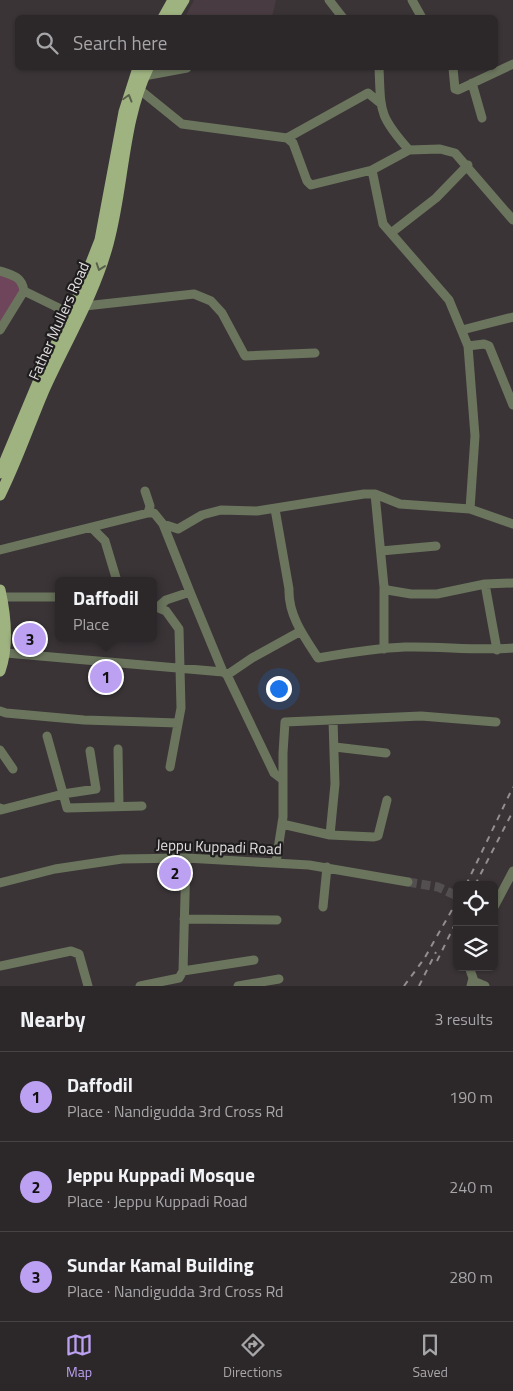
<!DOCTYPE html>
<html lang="en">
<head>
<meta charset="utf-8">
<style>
  :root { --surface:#2c2729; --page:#383335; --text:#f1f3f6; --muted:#a6a5a8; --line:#484446; --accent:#bca0f2 }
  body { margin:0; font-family:"Titillium Web",sans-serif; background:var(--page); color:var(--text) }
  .controls { position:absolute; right:15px; bottom:15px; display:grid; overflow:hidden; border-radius:8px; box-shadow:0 1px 4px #0004 }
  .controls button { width:45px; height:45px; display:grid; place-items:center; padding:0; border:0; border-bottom:1px solid var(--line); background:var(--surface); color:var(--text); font:25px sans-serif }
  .you { position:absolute; left:278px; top:688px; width:18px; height:18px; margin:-12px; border:4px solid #fff; border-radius:50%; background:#1a73e8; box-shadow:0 0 0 8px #1a73e833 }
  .badge { display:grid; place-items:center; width:32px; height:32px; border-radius:50%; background:var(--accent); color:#111; font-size:16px; font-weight:700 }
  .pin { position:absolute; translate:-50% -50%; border:2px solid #fff; box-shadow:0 1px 5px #0006 }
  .popup { position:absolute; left:55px; top:577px; width:102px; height:65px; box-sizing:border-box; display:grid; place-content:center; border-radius:8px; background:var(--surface); filter:drop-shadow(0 1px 4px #0005); font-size:16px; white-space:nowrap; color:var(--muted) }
  .popup b { font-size:19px; color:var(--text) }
  .popup::after { content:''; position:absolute; left:50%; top:100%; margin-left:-10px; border:10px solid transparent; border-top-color:var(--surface) }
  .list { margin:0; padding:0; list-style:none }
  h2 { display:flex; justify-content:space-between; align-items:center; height:65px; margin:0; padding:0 20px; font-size:21px }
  h2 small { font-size:16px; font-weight:400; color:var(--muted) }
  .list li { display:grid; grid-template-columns:32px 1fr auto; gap:15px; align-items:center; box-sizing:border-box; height:90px; padding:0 20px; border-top:1px solid var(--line) }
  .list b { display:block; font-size:19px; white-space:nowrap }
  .list p { margin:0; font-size:16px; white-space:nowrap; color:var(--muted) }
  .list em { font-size:16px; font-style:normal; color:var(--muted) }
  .icon { flex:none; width:28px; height:28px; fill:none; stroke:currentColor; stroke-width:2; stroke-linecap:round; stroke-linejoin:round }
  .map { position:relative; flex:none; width:513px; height:986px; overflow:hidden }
  .search { position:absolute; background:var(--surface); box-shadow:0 1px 4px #0004; left:15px; right:15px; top:15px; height:55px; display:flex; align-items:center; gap:12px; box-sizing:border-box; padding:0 18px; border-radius:8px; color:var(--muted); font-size:19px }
  .sheet { height:335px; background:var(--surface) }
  nav { display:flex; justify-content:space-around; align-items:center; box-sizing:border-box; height:70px; border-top:1px solid var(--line); background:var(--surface); font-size:14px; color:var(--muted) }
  nav a { display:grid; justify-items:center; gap:2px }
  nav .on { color:var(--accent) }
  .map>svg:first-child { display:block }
  .built { fill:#483b41 }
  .green { fill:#6f455b }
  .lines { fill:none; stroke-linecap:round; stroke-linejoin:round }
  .minor-tunnel { stroke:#534e50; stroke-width:9; stroke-dasharray:9 4.5; stroke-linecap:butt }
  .minor { stroke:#6b755d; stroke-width:9 }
  .major { stroke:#9fb381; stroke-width:11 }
  .rail { stroke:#938e90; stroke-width:2; stroke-dasharray:6 6; stroke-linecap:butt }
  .oneway { stroke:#59604b }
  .labels { text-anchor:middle; stroke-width:4.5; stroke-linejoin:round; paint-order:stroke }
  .street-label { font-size:15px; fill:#e3dfe1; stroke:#1f1d1e }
</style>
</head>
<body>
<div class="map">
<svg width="513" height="986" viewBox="0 0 513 986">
  <rect width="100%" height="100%" fill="#3a3437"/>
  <path class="built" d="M194 0H276L272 17H185Z"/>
  <path class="green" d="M0 274 17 280 20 290 0 325Z"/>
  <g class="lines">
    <path class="minor-tunnel" d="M408 882 438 887 457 896"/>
    <path class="minor" d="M329 0 343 18
      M412 0 422 18
      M379 68C381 111 378 115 409 150L440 149 455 153 513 220
      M453 68 455 89 458 90 513 64
      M141 74 144 76 187 68
      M472 83 482 118
      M140 90 182 124 287 138 293 143 307 181 311 185 372 170 383 224 449 300 468 346 475 436 470 509
      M287 138 368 93 379 102
      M372 170 409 150
      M391 233 436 198 468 165
      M0 271C13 275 22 277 24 291L0 330
      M24 291 71 314
      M85 306 194 294 211 301 222 313 245 356 315 353
      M462 330 513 317
      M468 346 484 344 489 346 513 405
      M145 491 150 506 148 513
      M375 494 384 587 387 590 411 594H437L485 584 513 583
      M275 509 289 589C288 615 304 637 318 658 347 653 376 648 405 647 441 646 477 651 513 648
      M163 524 178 529 202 515 221 510 257 511 364 494H375L400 504 470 509 513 524
      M92 528 105 541 117 581
      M0 550 148 513H154L163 524 190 592 166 600 158 607
      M381 551 436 546
      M485 584 497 650
      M384 587V649
      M190 592 223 672 227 675 274 773 283 780
      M1 597H58
      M154 606 166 611 179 629 181 708 170 767
      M6 653 223 672
      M227 675 252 658 301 631
      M0 711 6 713 84 720 178 723
      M47 736 67 808 142 806
      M335 747 386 753
      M118 749 119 806
      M0 750 13 769
      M0 808 1 810 63 794 96 789 90 751
      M282 824 330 835 374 837 378 836 387 800
      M330 835 335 784 333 720
      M276 862 283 817V753L285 722 421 716 496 722
      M0 883 55 869 122 859 186 858 309 865 408 882
      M323 907 327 867
      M494 907 513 871
      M184 919 277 920
      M0 966 71 951 79 954 88 986
      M469 967 473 978 471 986
      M183 971 254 960
      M473 981 485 986
      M140 986 179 978 183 971 186 858
      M238 986 279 979"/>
    <path class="major" d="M163 18 173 0
      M173 18 184 0
      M0 473 44 368 71 314 100 240 124 112 138 68
      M0 495C17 461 29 425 44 390 66 341 94 296 108 244 124 186 122 122 148 68
      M0 590C6 617 9 645 0 671"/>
    <path class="rail" d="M466 885 513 787
      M475 885 513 811
      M437 961 457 920
      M404 986 424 959 457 901
      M419 986 436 952"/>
  </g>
  <defs><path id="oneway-chevron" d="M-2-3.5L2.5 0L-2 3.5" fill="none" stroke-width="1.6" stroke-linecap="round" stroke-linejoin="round" transform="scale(1.25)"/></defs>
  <g class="oneway">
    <use href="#oneway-chevron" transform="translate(128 98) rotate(-74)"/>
    <use href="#oneway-chevron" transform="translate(100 267) rotate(109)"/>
  </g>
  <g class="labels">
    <g class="street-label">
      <text transform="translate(59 321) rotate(-66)" y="5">Father Mullers Road</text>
      <text transform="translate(219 847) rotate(2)" y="5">Jeppu Kuppadi Road</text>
    </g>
  </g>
</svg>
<div class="controls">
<button><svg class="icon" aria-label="locate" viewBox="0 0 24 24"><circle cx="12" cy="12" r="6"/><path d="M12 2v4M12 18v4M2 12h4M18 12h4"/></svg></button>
<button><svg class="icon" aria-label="layers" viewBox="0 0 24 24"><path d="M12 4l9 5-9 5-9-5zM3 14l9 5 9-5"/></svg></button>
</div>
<div class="you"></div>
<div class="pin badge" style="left:106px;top:677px">1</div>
<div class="popup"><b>Daffodil</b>Place</div>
<div class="pin badge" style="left:175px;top:873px">2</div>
<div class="pin badge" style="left:30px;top:639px">3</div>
<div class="search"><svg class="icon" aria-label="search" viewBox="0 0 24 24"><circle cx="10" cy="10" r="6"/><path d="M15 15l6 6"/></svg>Search here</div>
</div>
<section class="sheet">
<h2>Nearby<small>3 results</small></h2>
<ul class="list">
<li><span class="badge">1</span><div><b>Daffodil</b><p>Place · Nandigudda 3rd Cross Rd</p></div><em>190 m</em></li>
<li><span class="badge">2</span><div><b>Jeppu Kuppadi Mosque</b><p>Place · Jeppu Kuppadi Road</p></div><em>240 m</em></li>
<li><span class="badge">3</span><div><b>Sundar Kamal Building</b><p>Place · Nandigudda 3rd Cross Rd</p></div><em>280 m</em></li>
</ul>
</section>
<nav>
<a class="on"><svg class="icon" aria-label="map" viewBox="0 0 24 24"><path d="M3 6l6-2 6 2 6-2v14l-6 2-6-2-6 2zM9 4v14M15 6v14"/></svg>Map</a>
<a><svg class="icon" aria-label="directions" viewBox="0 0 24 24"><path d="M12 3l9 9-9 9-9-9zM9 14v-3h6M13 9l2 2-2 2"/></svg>Directions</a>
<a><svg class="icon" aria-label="saved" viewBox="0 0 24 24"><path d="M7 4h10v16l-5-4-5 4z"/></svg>Saved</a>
</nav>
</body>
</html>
